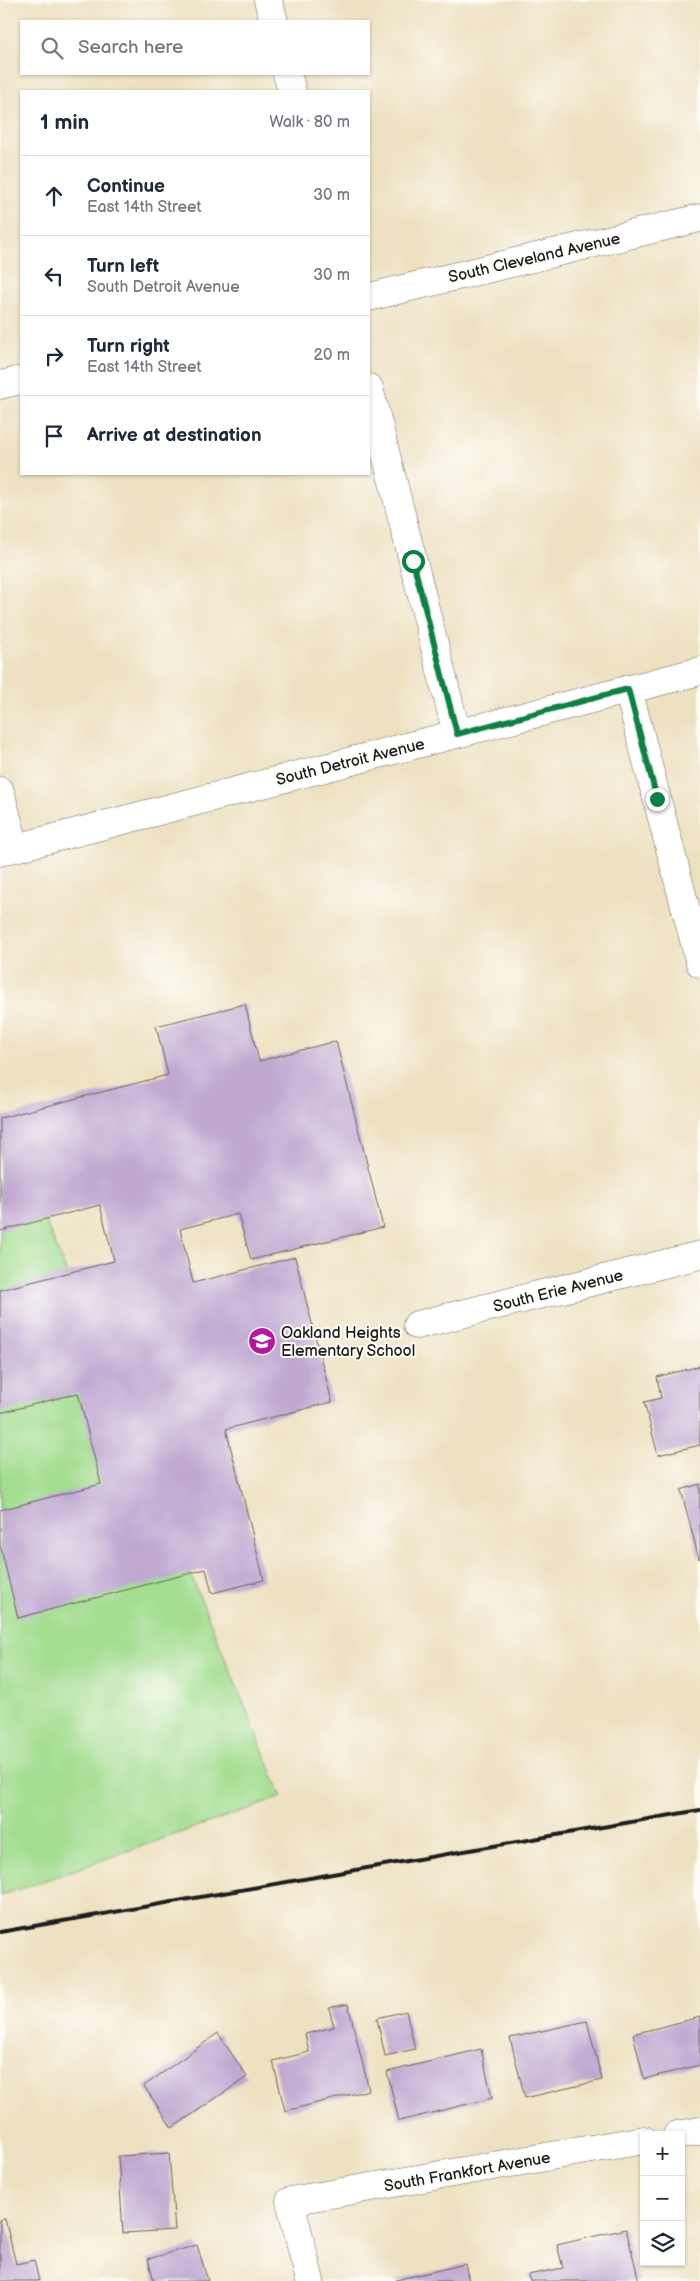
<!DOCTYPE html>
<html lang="en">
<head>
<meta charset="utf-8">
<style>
  :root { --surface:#fff; --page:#f2f2f3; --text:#1f2937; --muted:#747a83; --line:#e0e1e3 }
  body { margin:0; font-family:"Balsamiq Sans",sans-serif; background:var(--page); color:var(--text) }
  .controls { position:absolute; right:15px; bottom:15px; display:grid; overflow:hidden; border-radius:0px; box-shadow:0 1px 4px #0004 }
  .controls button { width:45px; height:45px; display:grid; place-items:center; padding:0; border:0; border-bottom:1px solid var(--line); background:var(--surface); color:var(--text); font:25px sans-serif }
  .stop { position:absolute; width:15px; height:15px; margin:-11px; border:4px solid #0b8043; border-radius:50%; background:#fff }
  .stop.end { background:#0b8043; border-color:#fff; box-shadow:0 1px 5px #0008 }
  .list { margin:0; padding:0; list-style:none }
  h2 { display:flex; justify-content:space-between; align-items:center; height:65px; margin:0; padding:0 20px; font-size:21px }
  h2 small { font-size:16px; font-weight:400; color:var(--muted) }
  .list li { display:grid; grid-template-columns:32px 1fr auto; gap:15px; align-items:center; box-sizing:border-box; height:80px; padding:0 20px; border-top:1px solid var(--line) }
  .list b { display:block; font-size:19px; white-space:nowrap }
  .list p { margin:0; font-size:16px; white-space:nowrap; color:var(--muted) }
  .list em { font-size:16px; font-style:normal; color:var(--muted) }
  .icon { flex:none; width:28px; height:28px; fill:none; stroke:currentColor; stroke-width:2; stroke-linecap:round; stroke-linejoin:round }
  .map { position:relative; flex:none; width:700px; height:2281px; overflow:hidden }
  .search { position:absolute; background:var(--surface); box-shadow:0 1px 4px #0004; left:20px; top:20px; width:350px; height:55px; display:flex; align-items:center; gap:12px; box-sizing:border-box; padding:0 18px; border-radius:0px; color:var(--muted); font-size:19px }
  .panel { position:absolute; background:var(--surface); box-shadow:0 1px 4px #0004; left:20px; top:90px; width:350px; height:385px; border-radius:0px }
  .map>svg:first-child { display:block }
  .green { fill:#a2dd90; stroke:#5f7c56 }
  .building { fill:#bfa9d1 }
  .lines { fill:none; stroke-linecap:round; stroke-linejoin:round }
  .minor-casing { stroke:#666156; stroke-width:29 }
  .minor { stroke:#fff; stroke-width:28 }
  .rail { stroke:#1c1c1c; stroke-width:4 }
  .route { stroke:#0b8043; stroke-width:6 }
  .labels { text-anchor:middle; stroke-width:4; stroke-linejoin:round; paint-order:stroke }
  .street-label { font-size:16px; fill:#1c1c1c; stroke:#fdfcf7 }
  .poi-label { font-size:16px; fill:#1c1c1c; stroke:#fdfcf7; text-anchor:start }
</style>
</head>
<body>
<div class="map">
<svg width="700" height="2281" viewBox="0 0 700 2281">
  <rect width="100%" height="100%" fill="#fdfcf7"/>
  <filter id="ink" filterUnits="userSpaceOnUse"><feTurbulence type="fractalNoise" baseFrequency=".02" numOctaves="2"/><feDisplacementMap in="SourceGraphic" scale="10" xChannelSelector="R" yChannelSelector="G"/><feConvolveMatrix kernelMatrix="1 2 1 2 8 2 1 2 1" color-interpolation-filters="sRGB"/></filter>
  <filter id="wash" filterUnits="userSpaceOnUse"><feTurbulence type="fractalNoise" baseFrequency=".0096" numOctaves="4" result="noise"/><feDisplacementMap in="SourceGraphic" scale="20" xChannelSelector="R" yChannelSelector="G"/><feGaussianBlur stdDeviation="1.12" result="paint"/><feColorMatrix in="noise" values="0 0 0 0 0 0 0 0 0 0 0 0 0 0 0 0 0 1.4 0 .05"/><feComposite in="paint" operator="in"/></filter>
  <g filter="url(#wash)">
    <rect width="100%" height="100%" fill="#eee1c1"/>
    <path class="green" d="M0 1110 282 1797 0 1896Z"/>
    <g id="blocks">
      <path class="building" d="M245 1004 259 1061 336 1041 383 1227 251 1260 238 1214 180 1229 193 1283 295 1257 332 1402 226 1429 264 1580 212 1593 206 1569 18 1618 0 1545V1510L101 1484 78 1393 0 1413V1290L114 1261 100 1205 0 1231V1118L168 1075 156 1026Z
        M700 1366V1445L658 1455 644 1402 661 1398 657 1377Z
        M700 1484V1558L699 1559 681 1490Z
        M348 2004 369 2090 285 2111 273 2061 309 2052 305 2034 334 2027 329 2008Z
        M406 2011 415 2049 385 2056 377 2018Z
        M700 2017V2065L644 2079 633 2034Z
        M587 2021 602 2080 525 2098 510 2038Z
        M218 2033 247 2077 172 2128 144 2086Z
        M481 2049 492 2098 399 2121 387 2072Z
        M169 2153 175 2230 123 2233 118 2156Z
        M5 2219 16 2264 34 2260 39 2281H0V2220Z
        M626 2229 639 2281H530L528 2275 563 2268 557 2245Z
        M197 2245 208 2281H154L148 2259Z
        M465 2264 469 2281H396V2280Z"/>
    </g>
  </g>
  <g filter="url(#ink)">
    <use href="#blocks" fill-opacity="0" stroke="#666156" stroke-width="1"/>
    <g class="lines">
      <g class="minor-casing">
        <path id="minor" d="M268 0 274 21
          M287 74 292 91
          M369 297 700 218
          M0 385 21 380
          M369 388 457 734
          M628 689 700 963
          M0 791 15 848
          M0 852 700 671
          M417 1325 700 1255
          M677 2135 700 2131
          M310 2281 290 2201 644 2140"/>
      </g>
      <use href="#minor" class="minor"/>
      <path class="rail" d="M0 1932 700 1810"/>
    </g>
  </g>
  <g class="lines" filter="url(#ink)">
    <path class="route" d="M413 561 457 734 628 689 657 799"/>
  </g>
  <defs>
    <g id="school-disc" transform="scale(1.4375)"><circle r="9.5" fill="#b5179e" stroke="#fdfcf7"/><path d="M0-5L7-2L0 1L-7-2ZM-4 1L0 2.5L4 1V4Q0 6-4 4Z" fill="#fff"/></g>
  </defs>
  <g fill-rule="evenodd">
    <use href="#school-disc" x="262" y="1341"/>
  </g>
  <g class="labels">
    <g class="street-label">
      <text transform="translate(534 257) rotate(-13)" y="6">South Cleveland Avenue</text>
      <text transform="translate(350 761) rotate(-14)" y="6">South Detroit Avenue</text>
      <text transform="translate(558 1290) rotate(-14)" y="6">South Erie Avenue</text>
      <text transform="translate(467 2171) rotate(-10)" y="6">South Frankfort Avenue</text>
    </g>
    <g class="poi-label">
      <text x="281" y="1338">Oakland Heights<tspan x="281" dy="18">Elementary School</tspan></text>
    </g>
  </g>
</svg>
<div class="controls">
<button>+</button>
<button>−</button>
<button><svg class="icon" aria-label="layers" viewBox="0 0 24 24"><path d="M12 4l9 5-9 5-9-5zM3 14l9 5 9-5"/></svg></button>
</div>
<div class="stop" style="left:413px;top:561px"></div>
<div class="stop end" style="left:657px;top:799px"></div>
<div class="search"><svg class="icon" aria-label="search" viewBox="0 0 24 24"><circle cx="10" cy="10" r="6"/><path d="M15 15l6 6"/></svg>Search here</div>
<section class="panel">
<h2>1 min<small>Walk · 80 m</small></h2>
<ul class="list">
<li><svg class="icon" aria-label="ahead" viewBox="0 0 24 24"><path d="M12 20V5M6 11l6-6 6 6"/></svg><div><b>Continue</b><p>East 14th Street</p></div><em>30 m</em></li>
<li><svg class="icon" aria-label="left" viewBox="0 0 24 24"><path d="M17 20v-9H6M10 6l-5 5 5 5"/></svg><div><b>Turn left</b><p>South Detroit Avenue</p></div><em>30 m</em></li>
<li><svg class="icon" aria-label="right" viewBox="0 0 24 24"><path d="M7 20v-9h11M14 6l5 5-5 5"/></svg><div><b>Turn right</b><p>East 14th Street</p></div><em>20 m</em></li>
<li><svg class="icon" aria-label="arrive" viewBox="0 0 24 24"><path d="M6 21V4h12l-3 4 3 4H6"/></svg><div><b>Arrive at destination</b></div></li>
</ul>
</section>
</div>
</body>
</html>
